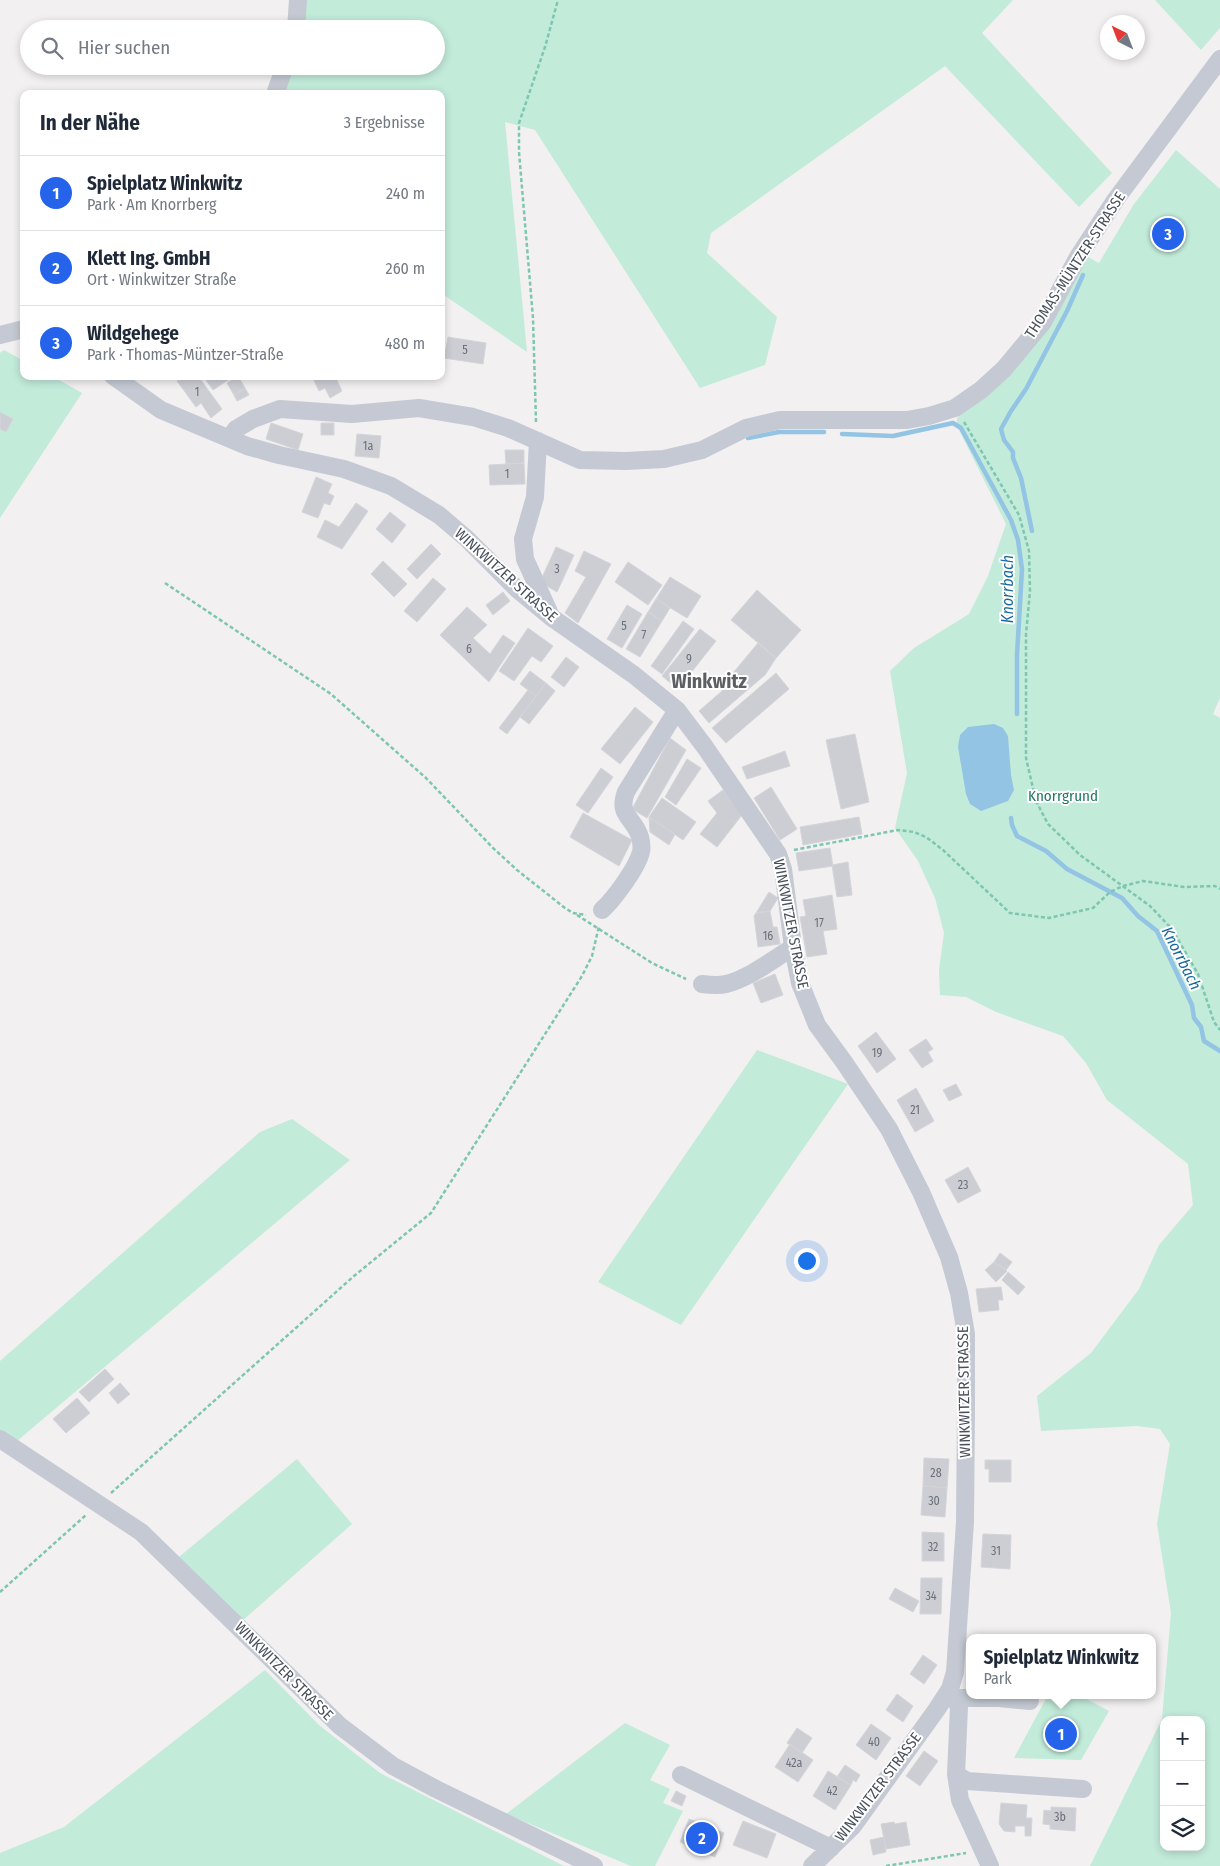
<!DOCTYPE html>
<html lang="de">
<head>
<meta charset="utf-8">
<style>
  :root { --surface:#fff; --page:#f2f2f3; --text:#1f2937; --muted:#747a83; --line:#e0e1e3; --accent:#2563eb }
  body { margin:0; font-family:"Fira Sans Condensed",sans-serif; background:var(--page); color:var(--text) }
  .controls { position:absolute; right:15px; bottom:15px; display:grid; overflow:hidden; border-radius:10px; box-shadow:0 2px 8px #0003 }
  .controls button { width:45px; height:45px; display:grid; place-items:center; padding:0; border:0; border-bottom:1px solid var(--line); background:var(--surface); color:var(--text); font:25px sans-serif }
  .compass { position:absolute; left:1100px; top:15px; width:45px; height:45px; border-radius:50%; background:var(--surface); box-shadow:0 2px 8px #0003; rotate:318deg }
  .you { position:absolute; left:806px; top:1260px; width:18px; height:18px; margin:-12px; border:4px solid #fff; border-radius:50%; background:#1a73e8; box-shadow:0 0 0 8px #1a73e833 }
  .badge { display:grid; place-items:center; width:32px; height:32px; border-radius:50%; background:var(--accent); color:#fff; font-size:16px; font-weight:700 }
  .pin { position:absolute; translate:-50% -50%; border:2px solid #fff; box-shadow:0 1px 5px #0006 }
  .popup { position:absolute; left:966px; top:1634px; width:190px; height:65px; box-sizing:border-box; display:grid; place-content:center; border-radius:10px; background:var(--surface); filter:drop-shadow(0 1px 4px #0005); font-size:16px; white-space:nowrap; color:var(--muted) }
  .popup b { font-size:19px; color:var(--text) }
  .popup::after { content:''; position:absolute; left:50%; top:100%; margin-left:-10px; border:10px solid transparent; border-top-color:var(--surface) }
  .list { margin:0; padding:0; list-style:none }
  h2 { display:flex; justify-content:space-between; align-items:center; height:65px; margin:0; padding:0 20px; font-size:21px }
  h2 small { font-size:16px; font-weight:400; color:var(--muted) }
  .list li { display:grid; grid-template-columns:32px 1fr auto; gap:15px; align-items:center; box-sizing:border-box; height:75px; padding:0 20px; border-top:1px solid var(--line) }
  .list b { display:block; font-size:19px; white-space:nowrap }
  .list p { margin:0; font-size:16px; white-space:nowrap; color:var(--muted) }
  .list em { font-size:16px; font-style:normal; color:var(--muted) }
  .icon { flex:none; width:28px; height:28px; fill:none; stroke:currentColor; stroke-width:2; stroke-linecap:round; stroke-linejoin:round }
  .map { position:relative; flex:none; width:1220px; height:1866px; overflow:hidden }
  .search { position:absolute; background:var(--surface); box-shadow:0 2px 8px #0003; left:20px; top:20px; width:425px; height:55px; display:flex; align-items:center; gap:12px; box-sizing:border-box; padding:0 18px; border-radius:28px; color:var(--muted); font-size:19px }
  .panel { position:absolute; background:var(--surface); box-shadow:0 2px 8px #0003; left:20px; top:90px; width:425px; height:290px; border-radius:10px }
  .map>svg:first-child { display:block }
  .green { fill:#c2ebda; fill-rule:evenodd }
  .water { fill:#93c4e4 }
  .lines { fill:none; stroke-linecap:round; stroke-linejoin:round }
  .stream { stroke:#93c4e4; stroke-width:4.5 }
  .building { fill:#cdced4; stroke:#d4d5da }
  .path { stroke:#7dc6b0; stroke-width:2.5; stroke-dasharray:4 2.5; stroke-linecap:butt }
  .minor { stroke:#c4c9d3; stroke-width:18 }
  .labels { text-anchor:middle; stroke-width:4; stroke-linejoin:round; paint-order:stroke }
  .number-label { font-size:12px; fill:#6a6f79 }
  .street-label { font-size:15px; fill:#494f5b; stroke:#fff }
  .park-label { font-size:15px; fill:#20775c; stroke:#fff }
  .water-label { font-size:16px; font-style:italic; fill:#19699e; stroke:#fff }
  .district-label { font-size:20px; font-weight:bold; fill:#5d5f64; stroke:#fff }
</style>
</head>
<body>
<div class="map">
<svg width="1220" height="1866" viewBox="0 0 1220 1866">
  <rect width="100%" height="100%" fill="#f2f0f0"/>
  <path class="green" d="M305 0H1013L982 33 1112 173 1079 207 945 66 711 233 707 253 777 317 765 365 700 388 535 130 505 122 527 352 441 293V94H282L291 66H436V29H302Z
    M1155 0H1220V28L1201 50Z
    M1176 150 1220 189V698L1213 714 1220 718V1866H1090L1162 1719 1171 1613 1157 1524 1170 1444 1160 1429 1137 1426 1041 1431 1037 1396 1091 1353 1139 1289 1159 1245 1193 1205 1188 1164 1107 1100 1086 1063 1063 1036 996 1012 966 997 940 995 939 970 944 933 935 898 918 861 895 828 907 773 890 671 914 648 969 614 988 576 1006 524 957 426V418L984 396 1049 327 1088 257 1099 263 1134 204ZM1164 1720H1201V1847H1164Z
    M4 350 24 361V376H52L82 393 0 518V353Z
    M757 1050 848 1084 681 1325 598 1282Z
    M292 1119 350 1160 17 1441 0 1430V1361L260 1132Z
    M297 1459 352 1524 242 1621 179 1557Z
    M265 1670 319 1725 380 1773 564 1866H0V1853L64 1827Z
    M1048 1695H1079L1109 1711 1081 1760 1014 1758Z
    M625 1723 670 1745 650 1780 670 1789 663 1803 683 1811 655 1866H631L506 1814Z"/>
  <path class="water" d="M994 724 1003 728 1008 736 1011 775 1014 790 1008 801 981 811 970 804 966 794 958 747 960 735 968 727Z"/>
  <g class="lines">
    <path class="stream" d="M842 434 893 436 953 423 961 428 1011 520 1018 540 1022 569 1017 655V714
      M748 438 779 432H824
      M1032 531 1021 478 1013 458V452L1004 440 1001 429 1011 411 1026 389 1067 311 1083 275
      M1011 818 1012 825 1017 836 1046 851 1067 869 1122 898 1138 916 1157 931 1192 1005 1194 1018 1201 1027 1204 1041 1220 1051"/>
  </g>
  <path class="building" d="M448 337 486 343 483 364 444 358Z
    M184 376H198L222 409 211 418 201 403 196 407 177 381Z
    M203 376H234L213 390Z
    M238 376 245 388 234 395 227 383Z
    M312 376H335L342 391 330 398 325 388 319 391Z
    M245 388 249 395 237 401 234 395Z
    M0 412 13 419 6 432 0 429Z
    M271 423 303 434 298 450 266 439Z
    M321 423H334V435H321Z
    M357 434 381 436 379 458 355 456Z
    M505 450H524V463L506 464Z
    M524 463 525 484 490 485 489 465Z
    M316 477 332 484 328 493 334 496 330 505 324 503 318 518 302 512Z
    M356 503 368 511 342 549 317 537 325 520 339 527Z
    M390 512 406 525 392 543 376 529Z
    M431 544 441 554 417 579 407 569Z
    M556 547 574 555 557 592 540 582Z
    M584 551 611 564 578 623 565 613 586 577 575 571Z
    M383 561 407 584 394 597 371 574Z
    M628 562 662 585 648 605 615 582Z
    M670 577 701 596 687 618 656 599Z
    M433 578 446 589 417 622 404 611Z
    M757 590 801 630 776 658 731 620Z
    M503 592 510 601 493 615 486 605Z
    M656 599 670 608 662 621 648 612Z
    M627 605 642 614 622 648 607 639Z
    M467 607 487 625 473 638 490 654 503 635 515 643 489 682 440 635Z
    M648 612 662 621 640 657 626 649Z
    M683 621 694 629 662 674 651 666Z
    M528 628 553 646 541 662 532 656 514 681 499 671Z
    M700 629 716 641 678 689 662 676Z
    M758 643 776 658 765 675 709 723 699 711 737 678 733 673Z
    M566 657 579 667 564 687 551 677Z
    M530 671 546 683 536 696 520 684Z
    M776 673 789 689 726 743 712 728Z
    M546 683 555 691 529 724 520 717Z
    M528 690 536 696 507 734 499 728Z
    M635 707 653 722 620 764 601 749Z
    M855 734 869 802 841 809 826 740Z
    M670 738 686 750 647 818 632 809Z
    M785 751 790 766 747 779 742 767Z
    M687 759 701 768 676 805 665 797Z
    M601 768 613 777 588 813 576 805Z
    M771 787 797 829 780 840 754 798Z
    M723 790 742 815 717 847 700 834 717 813 708 801Z
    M662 798 696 822 683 840 649 817Z
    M583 813 632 840 619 866 570 837Z
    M649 817 675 834 669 845 650 832Z
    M859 817 862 834 803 845 800 827Z
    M830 848 833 866 799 871 796 853Z
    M848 862 852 895 837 897 832 865Z
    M769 892 778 898 770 911 756 913Z
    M832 895 837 929 823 931 827 954 807 957 800 917 806 916 803 900Z
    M770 911 773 927H777L780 944 758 947 754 916 756 913Z
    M775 974 783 995 761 1003 753 983Z
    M876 1032 896 1059 877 1073 858 1046Z
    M926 1039 933 1049 928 1052 933 1061 922 1068 909 1050Z
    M956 1084 962 1095 949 1101 943 1090Z
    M916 1088 934 1121 915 1132 897 1100Z
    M968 1167 981 1191 958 1203 945 1180Z
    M1000 1253 1012 1262 1006 1270 994 1262Z
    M994 1262 1007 1271 996 1282 985 1270Z
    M1008 1272 1025 1287 1018 1295 1002 1280Z
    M1001 1287 1003 1300H998L999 1310 979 1312 976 1289Z
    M105 1369 114 1379 89 1402 79 1392Z
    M120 1383 130 1394 118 1404 109 1393Z
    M77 1398 90 1413 66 1433 53 1419Z
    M924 1458 949 1459 947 1488 923 1486Z
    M985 1460H1011V1482H989V1469H985Z
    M923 1486 947 1488 945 1517 921 1515Z
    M922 1532 944 1533V1561H922Z
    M983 1534 1011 1535 1010 1569 981 1567Z
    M921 1578H942L941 1614H920Z
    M895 1588 919 1601 913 1612 889 1599Z
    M923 1655 937 1665 924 1684 910 1674Z
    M897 1694 913 1706 903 1722 886 1710Z
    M871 1724 891 1738 876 1760 856 1745Z
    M797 1728 812 1738 802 1753 787 1743Z
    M790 1744 813 1760 798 1782 775 1767Z
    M924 1751 938 1761 920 1786 906 1776Z
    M845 1765 860 1775 856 1782 853 1780 851 1785 837 1777Z
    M828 1771 851 1785 835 1810 813 1796Z
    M676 1791 686 1796 682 1806 671 1801Z
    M1001 1803 1027 1805 1026 1818H1032L1031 1836H1025V1826H1015V1832L1004 1831 999 1824Z
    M1051 1807 1076 1808 1075 1831 1050 1829V1825L1043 1824 1044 1810 1051 1811Z
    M689 1819 724 1833 715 1857 680 1842Z
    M743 1821 776 1834 767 1858 733 1845Z
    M894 1822 895 1824 906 1822 910 1845 886 1849 881 1824Z
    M884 1837 886 1852 873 1855 870 1840Z"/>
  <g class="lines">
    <path class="path" d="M536 422 533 318 519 152V123L545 47 558 0
      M964 422 1019 515 1029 551 1030 591 1026 634V758L1036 801 1048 824 1080 855 1150 906 1172 929 1198 974 1214 1022 1220 1030
      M165 583 331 694 426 778 492 847 517 870 565 908 573 913 586 915
      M794 850 898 830 914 832 926 837 943 850 1010 913 1049 918 1093 908 1110 892 1123 886 1143 881 1184 887 1215 886 1220 889
      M577 915 652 963 686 979
      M111 1493 354 1276 431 1213 582 976 592 956 599 926
      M0 1592 86 1515
      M886 1866 966 1853"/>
    <path class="minor" d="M296 29 298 0
      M275 94 285 66
      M0 335 24 329
      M113 376 161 410 247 446 279 455 344 469 391 486 439 515 466 538 517 589 551 617 634 675 677 710 705 747 778 854 783 869 793 947 800 983 817 1025 844 1062 889 1129 921 1192 949 1257 959 1293 966 1334V1407L965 1522 955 1672 950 1689 937 1709 853 1826 812 1866
      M230 438 236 429 253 419 280 409 352 414 419 408 473 417 508 428 580 460 626 461 664 459 702 450 746 428 780 420H907L929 416 955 408 981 390 1004 369 1043 322 1078 257 1116 199 1220 59
      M538 441 535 497 523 539 525 559 549 612
      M602 910C614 899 637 868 641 852 642 848 641 841 640 837 634 817 617 816 626 792L677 710
      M702 984C710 985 718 986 726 984 748 979 774 959 793 947
      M0 1439 141 1532 340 1726 393 1766 436 1789 594 1866
      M950 1689 959 1707 956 1774 960 1800 990 1866
      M956 1698H999L1030 1701
      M956 1774 967 1781 1083 1789
      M681 1775 831 1848"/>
  </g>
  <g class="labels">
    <g class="number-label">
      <text x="465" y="354">5</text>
      <text x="197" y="396">1</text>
      <text x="368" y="450">1a</text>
      <text x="507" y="478">1</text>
      <text x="557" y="573">3</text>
      <text x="624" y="630">5</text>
      <text x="644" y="639">7</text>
      <text x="469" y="653">6</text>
      <text x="689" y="663">9</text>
      <text x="819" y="927">17</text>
      <text x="768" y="940">16</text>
      <text x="877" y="1057">19</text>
      <text x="915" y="1114">21</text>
      <text x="963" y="1189">23</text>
      <text x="936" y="1477">28</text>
      <text x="934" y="1505">30</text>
      <text x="933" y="1551">32</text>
      <text x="996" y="1555">31</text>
      <text x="931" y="1600">34</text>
      <text x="874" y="1746">40</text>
      <text x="794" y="1767">42a</text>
      <text x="832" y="1795">42</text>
      <text x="1060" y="1821">3b</text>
    </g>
    <g class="street-label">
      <text transform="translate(1075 265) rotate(-57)" y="5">THOMAS-MÜNTZER-STRASSE</text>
      <text transform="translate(506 575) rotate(42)" y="5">WINKWITZER STRASSE</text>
      <text transform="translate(791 924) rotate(79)" y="5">WINKWITZER STRASSE</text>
      <text transform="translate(964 1392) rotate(-91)" y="5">WINKWITZER STRASSE</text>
      <text transform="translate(284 1671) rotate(45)" y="5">WINKWITZER STRASSE</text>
      <text transform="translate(878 1787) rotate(-53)" y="5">WINKWITZER STRASSE</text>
    </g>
    <g class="park-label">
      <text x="1063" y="801">Knorrgrund</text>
    </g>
    <g class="water-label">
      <text transform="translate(1007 589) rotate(-90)" y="6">Knorrbach</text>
      <text transform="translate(1182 958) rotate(63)" y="6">Knorrbach</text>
    </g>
    <g class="district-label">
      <text x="709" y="688">Winkwitz</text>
    </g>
  </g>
</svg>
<div class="controls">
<button>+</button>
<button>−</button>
<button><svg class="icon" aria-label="layers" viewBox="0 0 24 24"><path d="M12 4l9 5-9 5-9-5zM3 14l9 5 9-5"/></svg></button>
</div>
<svg class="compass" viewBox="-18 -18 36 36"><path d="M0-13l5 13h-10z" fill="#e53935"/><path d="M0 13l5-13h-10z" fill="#747a83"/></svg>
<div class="you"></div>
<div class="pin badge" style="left:1061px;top:1734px">1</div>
<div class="popup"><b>Spielplatz Winkwitz</b>Park</div>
<div class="pin badge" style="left:702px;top:1838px">2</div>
<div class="pin badge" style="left:1168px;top:234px">3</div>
<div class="search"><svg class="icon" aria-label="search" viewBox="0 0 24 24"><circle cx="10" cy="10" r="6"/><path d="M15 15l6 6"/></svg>Hier suchen</div>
<section class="panel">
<h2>In der Nähe<small>3 Ergebnisse</small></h2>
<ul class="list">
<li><span class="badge">1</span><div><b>Spielplatz Winkwitz</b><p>Park · Am Knorrberg</p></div><em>240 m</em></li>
<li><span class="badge">2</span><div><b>Klett Ing. GmbH</b><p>Ort · Winkwitzer Straße</p></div><em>260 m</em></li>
<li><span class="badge">3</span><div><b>Wildgehege</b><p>Park · Thomas-Müntzer-Straße</p></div><em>480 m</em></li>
</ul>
</section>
</div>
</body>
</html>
